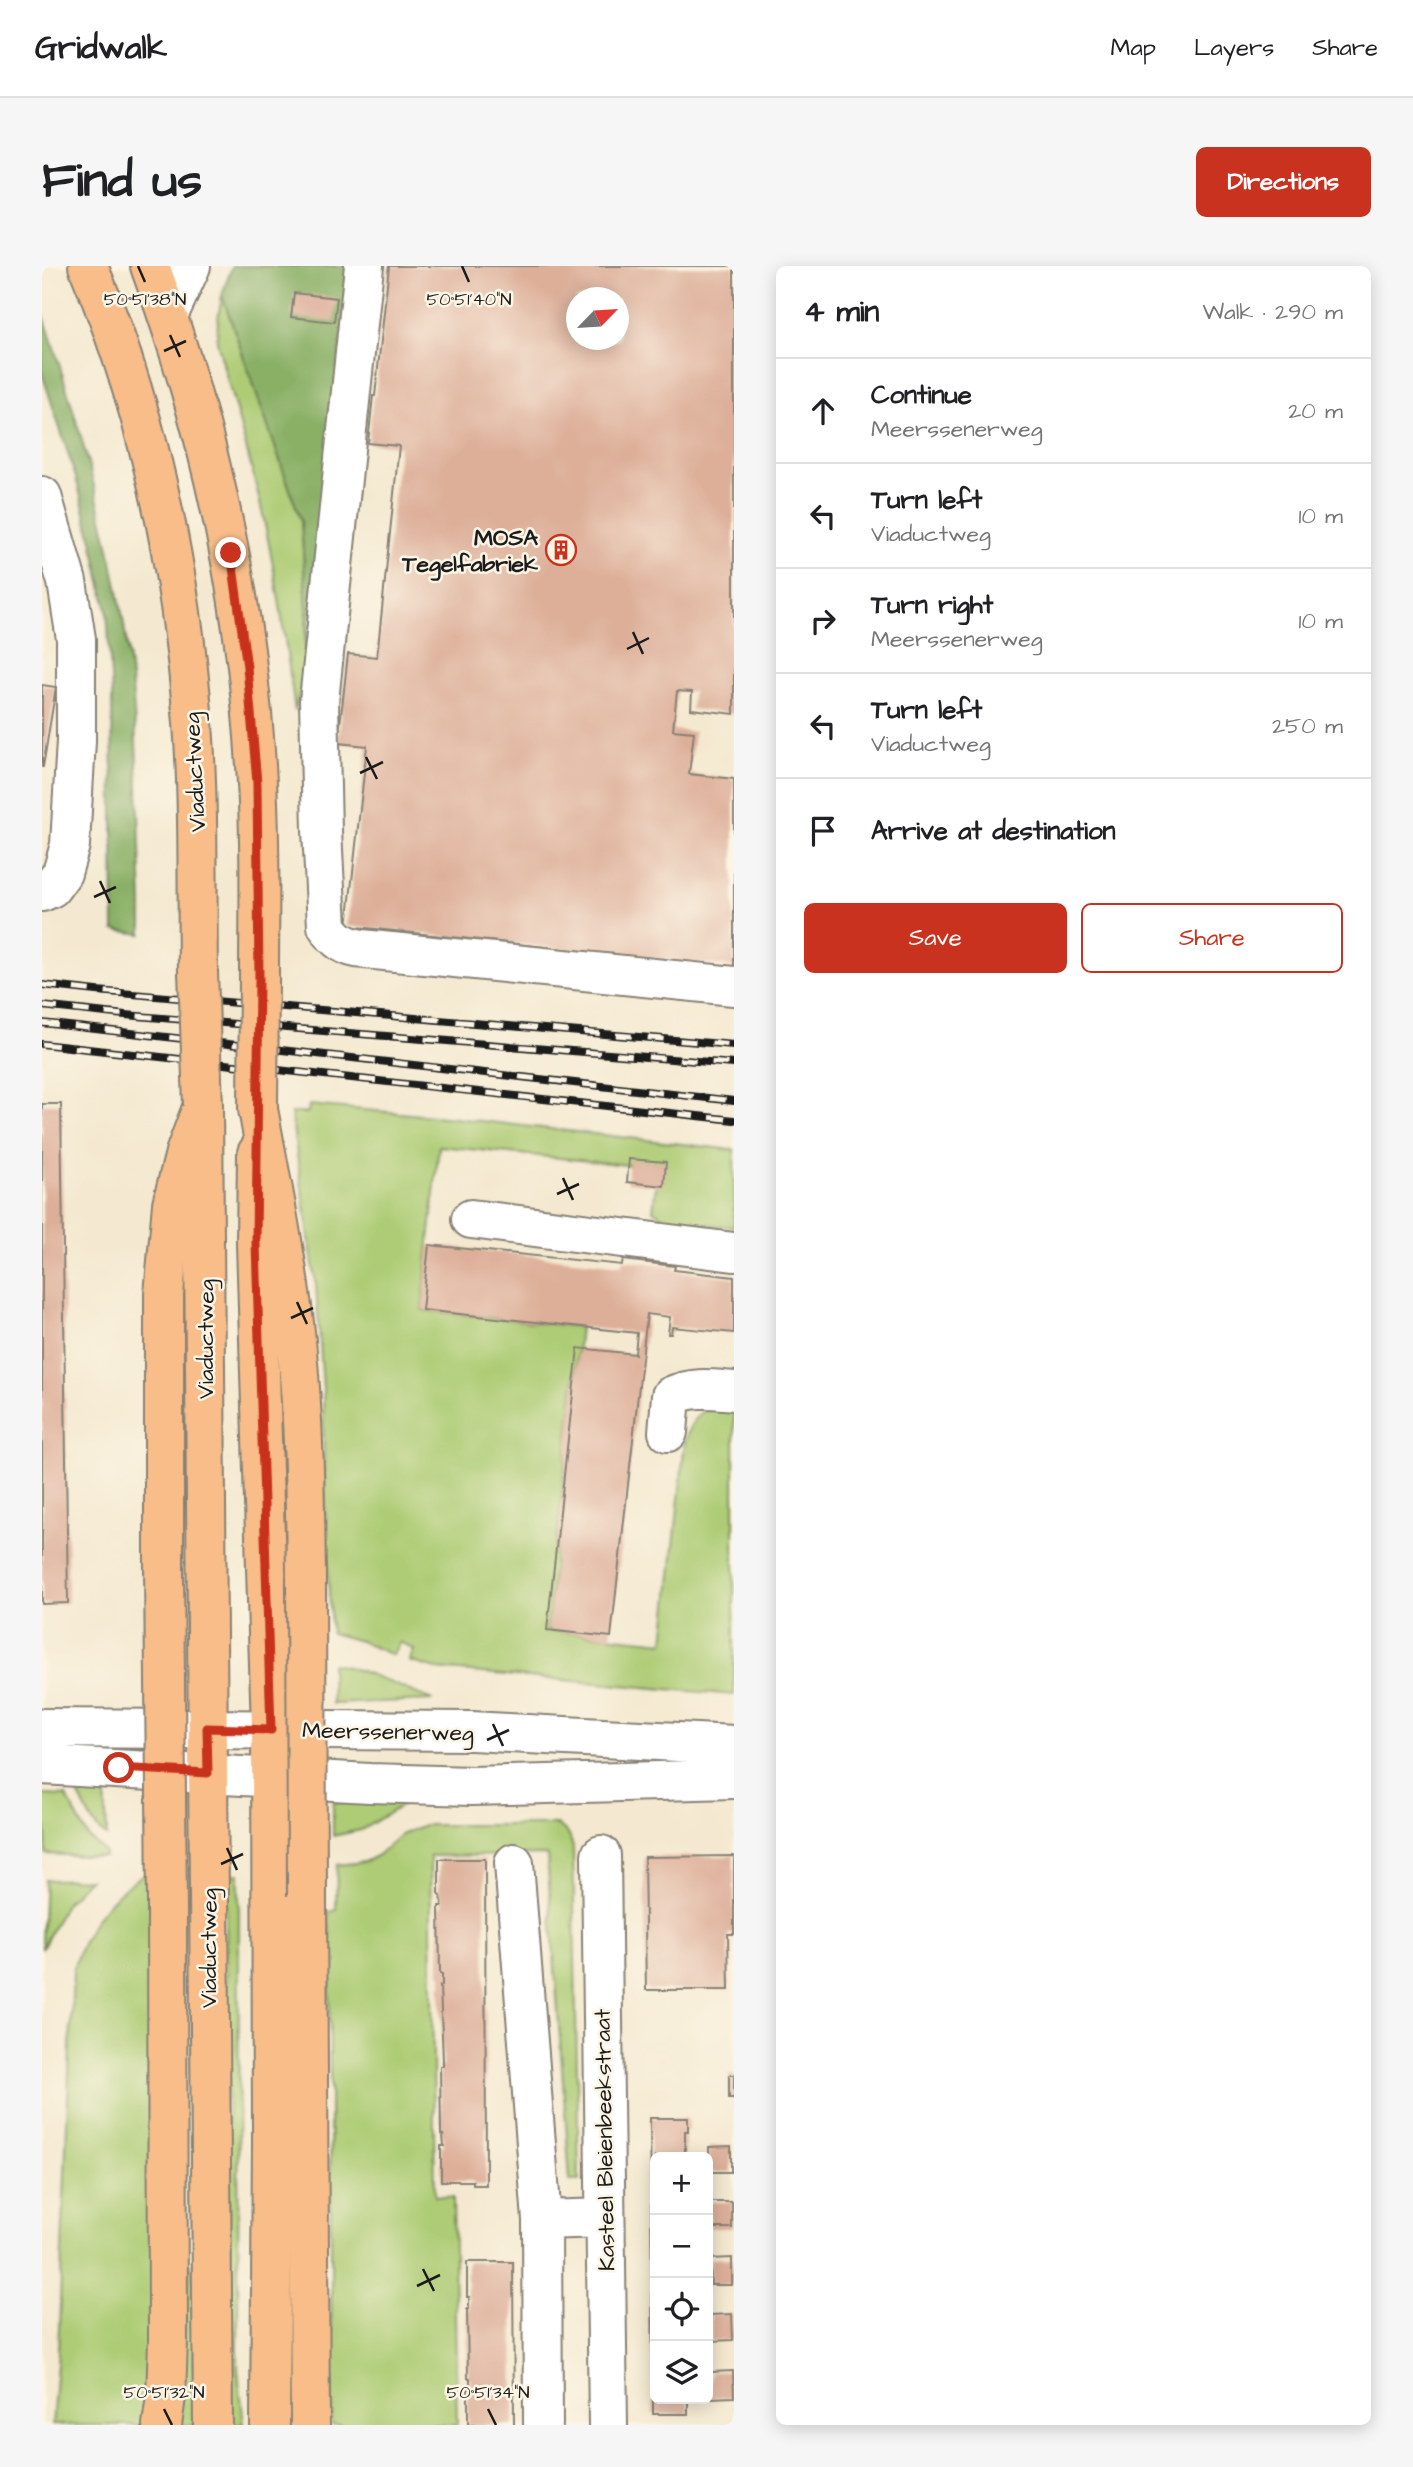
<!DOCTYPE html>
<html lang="en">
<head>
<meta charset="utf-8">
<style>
  :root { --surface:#fff; --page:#f6f6f6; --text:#202124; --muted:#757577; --line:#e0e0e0; --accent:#c8321e }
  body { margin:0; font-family:"Architects Daughter",sans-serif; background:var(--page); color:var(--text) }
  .controls { position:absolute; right:21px; bottom:21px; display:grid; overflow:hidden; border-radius:10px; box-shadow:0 4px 18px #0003 }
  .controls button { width:63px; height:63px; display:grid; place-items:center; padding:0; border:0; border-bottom:2px solid var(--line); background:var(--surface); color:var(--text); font:35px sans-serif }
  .compass { position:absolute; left:524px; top:21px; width:63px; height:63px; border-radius:50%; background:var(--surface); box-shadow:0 4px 18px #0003; rotate:65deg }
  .stop { position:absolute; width:21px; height:21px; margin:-16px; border:5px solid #c8321e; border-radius:50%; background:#fff }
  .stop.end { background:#c8321e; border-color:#fff; box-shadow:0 2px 7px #0008 }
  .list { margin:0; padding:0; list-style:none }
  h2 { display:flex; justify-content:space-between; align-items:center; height:91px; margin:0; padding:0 28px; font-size:30px }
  h2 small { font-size:23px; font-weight:400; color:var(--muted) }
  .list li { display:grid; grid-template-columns:46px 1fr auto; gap:21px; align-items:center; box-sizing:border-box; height:105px; padding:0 28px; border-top:2px solid var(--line) }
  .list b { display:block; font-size:26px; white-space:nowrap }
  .list p { margin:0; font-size:23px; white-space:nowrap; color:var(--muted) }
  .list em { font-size:23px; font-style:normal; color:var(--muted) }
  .actions { display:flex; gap:14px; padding:21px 28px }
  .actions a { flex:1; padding:16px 0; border:2px solid var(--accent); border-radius:10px; text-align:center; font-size:24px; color:var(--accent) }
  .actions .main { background:var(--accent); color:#fff }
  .icon { flex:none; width:38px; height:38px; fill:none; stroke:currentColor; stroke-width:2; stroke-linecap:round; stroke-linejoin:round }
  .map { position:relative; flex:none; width:692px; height:2159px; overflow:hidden; border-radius:10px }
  header { display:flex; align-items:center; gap:42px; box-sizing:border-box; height:98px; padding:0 35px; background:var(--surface); border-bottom:2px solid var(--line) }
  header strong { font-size:33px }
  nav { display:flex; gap:38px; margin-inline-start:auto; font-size:24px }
  .intro { display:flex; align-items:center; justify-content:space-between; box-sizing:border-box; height:168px; padding:0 42px }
  h1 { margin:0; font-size:49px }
  .button { padding:18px 32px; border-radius:10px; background:var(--accent); color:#fff; font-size:24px; font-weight:700 }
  main { display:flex; gap:42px; padding:0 42px }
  aside { flex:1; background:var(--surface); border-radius:10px; box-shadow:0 4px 18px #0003 }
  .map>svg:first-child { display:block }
  .green { fill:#adcc74; stroke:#647448; stroke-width:2 }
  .forest { fill:#8ab066; stroke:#536641; stroke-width:2 }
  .building { fill:#ddaf99; fill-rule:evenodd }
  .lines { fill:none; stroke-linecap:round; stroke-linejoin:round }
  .minor-casing { stroke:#888276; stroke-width:42 }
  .major-casing { stroke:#888276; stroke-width:42 }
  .highway-casing { stroke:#888276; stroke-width:42 }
  .minor { stroke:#fff; stroke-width:38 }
  .major { stroke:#f8bd88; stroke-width:38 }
  .highway { stroke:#f8bd88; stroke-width:38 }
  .rail-casing { stroke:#1c1c1c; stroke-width:8 }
  .rail { stroke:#fcf5e5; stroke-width:5; stroke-dasharray:16; stroke-linecap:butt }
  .major-bridge-casing { stroke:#888276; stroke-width:42; stroke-linecap:butt }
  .highway-bridge-casing { stroke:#888276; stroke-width:42; stroke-linecap:butt }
  .major-bridge { stroke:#f8bd88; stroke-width:38 }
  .highway-bridge { stroke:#f8bd88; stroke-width:38 }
  .route { stroke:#c8321e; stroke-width:9 }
  .ticks { fill:none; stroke:#1c1c1c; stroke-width:2.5 }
  .labels { text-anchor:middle; stroke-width:5; stroke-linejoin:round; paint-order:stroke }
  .poi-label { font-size:23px; font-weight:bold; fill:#1c1c1c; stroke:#fcf5e5; text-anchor:end }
  .street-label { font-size:23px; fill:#1c1c1c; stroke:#fcf5e5 }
  .ticks-label { font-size:18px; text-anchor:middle; fill:#1c1c1c; stroke:#fcf5e5; stroke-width:5; stroke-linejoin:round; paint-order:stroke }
</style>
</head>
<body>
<header>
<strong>Gridwalk</strong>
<nav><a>Map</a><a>Layers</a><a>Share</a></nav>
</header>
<div class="intro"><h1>Find us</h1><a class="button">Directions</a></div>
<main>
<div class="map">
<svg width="692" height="2159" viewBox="0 0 692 2159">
  <rect width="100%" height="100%" fill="#fcf5e5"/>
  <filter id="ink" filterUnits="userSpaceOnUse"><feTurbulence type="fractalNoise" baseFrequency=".0143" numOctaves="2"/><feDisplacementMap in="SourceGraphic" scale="14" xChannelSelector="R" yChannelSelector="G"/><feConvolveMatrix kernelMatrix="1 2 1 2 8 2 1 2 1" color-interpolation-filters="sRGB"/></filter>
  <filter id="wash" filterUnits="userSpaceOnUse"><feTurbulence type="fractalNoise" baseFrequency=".00686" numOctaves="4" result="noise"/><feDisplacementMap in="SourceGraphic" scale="28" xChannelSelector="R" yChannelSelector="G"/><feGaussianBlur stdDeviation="1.57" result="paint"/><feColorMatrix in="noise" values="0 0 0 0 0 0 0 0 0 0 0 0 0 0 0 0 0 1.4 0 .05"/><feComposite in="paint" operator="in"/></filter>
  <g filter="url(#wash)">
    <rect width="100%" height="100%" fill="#f4e9d0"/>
    <path class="green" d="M180 29 259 255 265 344 261 414 253 445C243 371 233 297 215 224 203 174 188 125 175 75L176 53Z
      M267 839 413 852 692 884V961L626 954 611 944 616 902 397 880 380 1044 538 1061 505 1364 622 1376 643 1175C652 1147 662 1138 692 1141V1429L394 1403 367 1395 372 1384 358 1376 350 1389 318 1375 289 1367 282 1208 281 1122 274 1019 249 847H266Z
      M289 1398C325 1403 357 1422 391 1434L290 1438Z
      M29 1518 63 1520 65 1570C45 1559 44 1534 29 1518Z
      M0 1529 24 1530 46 1571 63 1586V1591L4 1588C7 1567 0 1550 0 1529Z
      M330 1532 367 1535 319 1564 291 1570V1537Z
      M382 1559H514C526 1564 528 1570 531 1582L537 1915H528L505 1589 388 1590 393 1930 411 1931 415 2159H290L287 1646 294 1644 295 1599 322 1596 336 1589 358 1569Z
      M197 1608 196 2104 202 2159H187L184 1609Z
      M100 1609H109L115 2041 104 2159H10L16 2086 31 1705C41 1662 64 1634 100 1609Z
      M47 1613 23 1638 0 1683 3 1614Z
      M148 1996 151 2008 153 2159H135Z"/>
    <path class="forest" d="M190 0H307L261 414 265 344 259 255 180 29Z
      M0 44C33 145 63 248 81 353 97 446 96 542 100 636V668L72 664 70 430 65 344 50 274 34 212 0 107Z"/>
    <g id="blocks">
      <path class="building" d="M347 0H692V448L649 443 650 426 635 425 631 464 652 466 647 508 692 513V701L305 660 325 480 296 477 306 388 335 391 357 180 326 177 331 130H333ZM534 32H576L577 74H534Z
        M252 27 295 32 292 56 249 51Z
        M0 419 14 421 1 501H0Z
        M0 838H19L26 1337 0 1338Z
        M587 893 624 896 622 920 585 916Z
        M387 979 580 999 581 994 633 1000 632 1004 692 1011V1067L630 1061 629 1068H626L628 1051 605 1048 569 1371 505 1364 536 1082 593 1088 595 1067 380 1044Z
        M692 1590V1668H686L687 1724H604L602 1591Z
        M397 1593H443L444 1919H431V1915H399V1880H402L401 1869 399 1868 398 1800H401V1794L398 1720H400V1708H398L397 1640H400L399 1629 397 1628Z
        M687 1809H692V1832H687Z
        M608 1852H646V1865H643V1891H613V2107H611Z
        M689 1880V1906H667V1881Z
        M667 1936H690V1962H668Z
        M690 1992V2019H669L668 1993Z
        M425 1996H471L472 2159H426V2123H428V2112H426L425 2043H427V2031H425Z
        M690 2048 691 2074 669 2075V2049Z
        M691 2105 692 2131 669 2132V2106Z
        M611 2133H646V2148H611Z"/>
    </g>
  </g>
  <g filter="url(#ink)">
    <use href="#blocks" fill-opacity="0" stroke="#888276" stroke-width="2"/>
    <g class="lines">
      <g class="minor-casing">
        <path id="minor" d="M322 0 277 435 280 565 285 660C294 675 304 681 321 683L692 720
          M126 50 149 0
          M0 230 25 316 34 373V475L28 579 20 607 9 622 0 626
          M429 953 692 986
          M626 1166 629 1130C651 1120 669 1123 692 1125
          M0 1462 430 1465 692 1479
          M0 1499 328 1517 430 1520 692 1513
          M559 1589 566 2159
          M472 1597 500 1954 501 2159
          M500 1954 563 1952"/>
      </g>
      <g class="major-casing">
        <path id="major" d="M46 0C106 144 139 302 151 457 157 540 155 623 156 706
          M108 0C169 167 206 340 215 517 219 582 217 648 217 713
          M161 839 171 2159
          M215 887 214 977 229 1464 230 1875 228 2159"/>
      </g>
      <g class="highway-casing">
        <path id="highway" d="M216 843C230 920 246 997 254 1075 262 1153 263 1231 264 1310
          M122 1300V1029L130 938 143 887 161 839
          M265 1630 268 2159
          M120 2159 124 2131 126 2075 125 1641"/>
      </g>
      <use href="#minor" class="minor"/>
      <use href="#major" class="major"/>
      <use href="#highway" class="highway"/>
      <g class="rail-casing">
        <path id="rail" d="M0 719 55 725 692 779
          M0 740 83 749 692 798
          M0 757 692 835
          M0 778 692 854"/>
      </g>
      <use href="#rail" class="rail"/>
      <g class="major-bridge-casing">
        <path id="major-bridge" d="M156 706 161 839
          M216 843 217 713"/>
      </g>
      <g class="highway-bridge-casing">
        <path id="highway-bridge" d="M122 1300 125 1641
          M264 1310 265 1630"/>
      </g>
      <use href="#major-bridge" class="major-bridge"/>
      <use href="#highway-bridge" class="highway-bridge"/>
    </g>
  </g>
  <g class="lines" filter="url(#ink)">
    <path class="route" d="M77 1502 166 1507 165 1462 229 1464 214 977 217 713 215 517 205 401 189 287"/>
  </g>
  <path class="ticks" d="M96 0 103 16M420 0 427 16M128 69 138 91M122 85 144 75M591 366 601 388M585 383 607 372M324 491 335 513M318 507 341 496M58 615 68 637M52 631 74 621M521 912 531 934M515 928 537 918M255 1036 265 1058M249 1052 271 1042M451 1458 461 1480M445 1474 467 1464M185 1582 195 1604M179 1598 201 1588M381 2003 392 2025M375 2020 398 2009M122 2143 130 2159M446 2143 454 2159"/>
  <defs>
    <g id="building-ring" transform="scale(1.575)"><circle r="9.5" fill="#fcf5e5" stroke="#c8321e" stroke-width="1.5"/><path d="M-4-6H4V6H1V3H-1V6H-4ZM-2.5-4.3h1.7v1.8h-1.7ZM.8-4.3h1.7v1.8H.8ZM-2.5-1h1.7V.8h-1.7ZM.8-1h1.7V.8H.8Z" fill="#c8321e"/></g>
  </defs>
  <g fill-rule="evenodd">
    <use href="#building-ring" x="519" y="284"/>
  </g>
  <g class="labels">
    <g class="poi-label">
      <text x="496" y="279">MOSA<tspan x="496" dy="26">Tegelfabriek</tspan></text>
    </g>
    <g class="street-label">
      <text transform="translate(152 506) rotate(-93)" y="8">Viaductweg</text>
      <text transform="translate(163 1073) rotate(-90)" y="8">Viaductweg</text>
      <text transform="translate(346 1465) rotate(1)" y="8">Meerssenerweg</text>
      <text transform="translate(166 1682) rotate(-90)" y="8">Viaductweg</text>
      <text transform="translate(562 1874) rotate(-91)" y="8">Kasteel Bleienbeekstraat</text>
    </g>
  </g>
  <g class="ticks-label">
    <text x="103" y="39">50°51'38"N</text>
    <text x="427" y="39">50°51'40"N</text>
    <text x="122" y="2132">50°51'32"N</text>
    <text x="446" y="2132">50°51'34"N</text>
  </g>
</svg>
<div class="controls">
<button>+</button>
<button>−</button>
<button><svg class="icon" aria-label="locate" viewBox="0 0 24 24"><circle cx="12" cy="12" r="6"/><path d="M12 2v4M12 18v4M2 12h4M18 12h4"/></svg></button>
<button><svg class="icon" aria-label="layers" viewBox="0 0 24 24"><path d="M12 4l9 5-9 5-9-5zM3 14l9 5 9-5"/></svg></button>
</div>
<svg class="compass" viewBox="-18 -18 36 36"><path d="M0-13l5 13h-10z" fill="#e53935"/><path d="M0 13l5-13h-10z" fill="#757577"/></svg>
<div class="stop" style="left:77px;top:1502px"></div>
<div class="stop end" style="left:189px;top:287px"></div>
</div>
<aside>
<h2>4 min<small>Walk · 290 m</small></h2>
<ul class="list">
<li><svg class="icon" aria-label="ahead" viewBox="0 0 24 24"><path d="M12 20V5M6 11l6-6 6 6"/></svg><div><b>Continue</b><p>Meerssenerweg</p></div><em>20 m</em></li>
<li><svg class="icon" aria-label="left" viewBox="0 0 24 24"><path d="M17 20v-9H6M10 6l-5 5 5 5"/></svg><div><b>Turn left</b><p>Viaductweg</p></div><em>10 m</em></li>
<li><svg class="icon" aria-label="right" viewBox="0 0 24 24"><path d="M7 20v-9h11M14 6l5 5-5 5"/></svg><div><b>Turn right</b><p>Meerssenerweg</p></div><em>10 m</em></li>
<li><svg class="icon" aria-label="left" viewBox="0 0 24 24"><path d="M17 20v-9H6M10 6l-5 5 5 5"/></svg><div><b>Turn left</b><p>Viaductweg</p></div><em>250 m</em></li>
<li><svg class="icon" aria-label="arrive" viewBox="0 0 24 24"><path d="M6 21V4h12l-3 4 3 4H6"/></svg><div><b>Arrive at destination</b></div></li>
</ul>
<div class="actions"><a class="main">Save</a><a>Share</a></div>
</aside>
</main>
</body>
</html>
